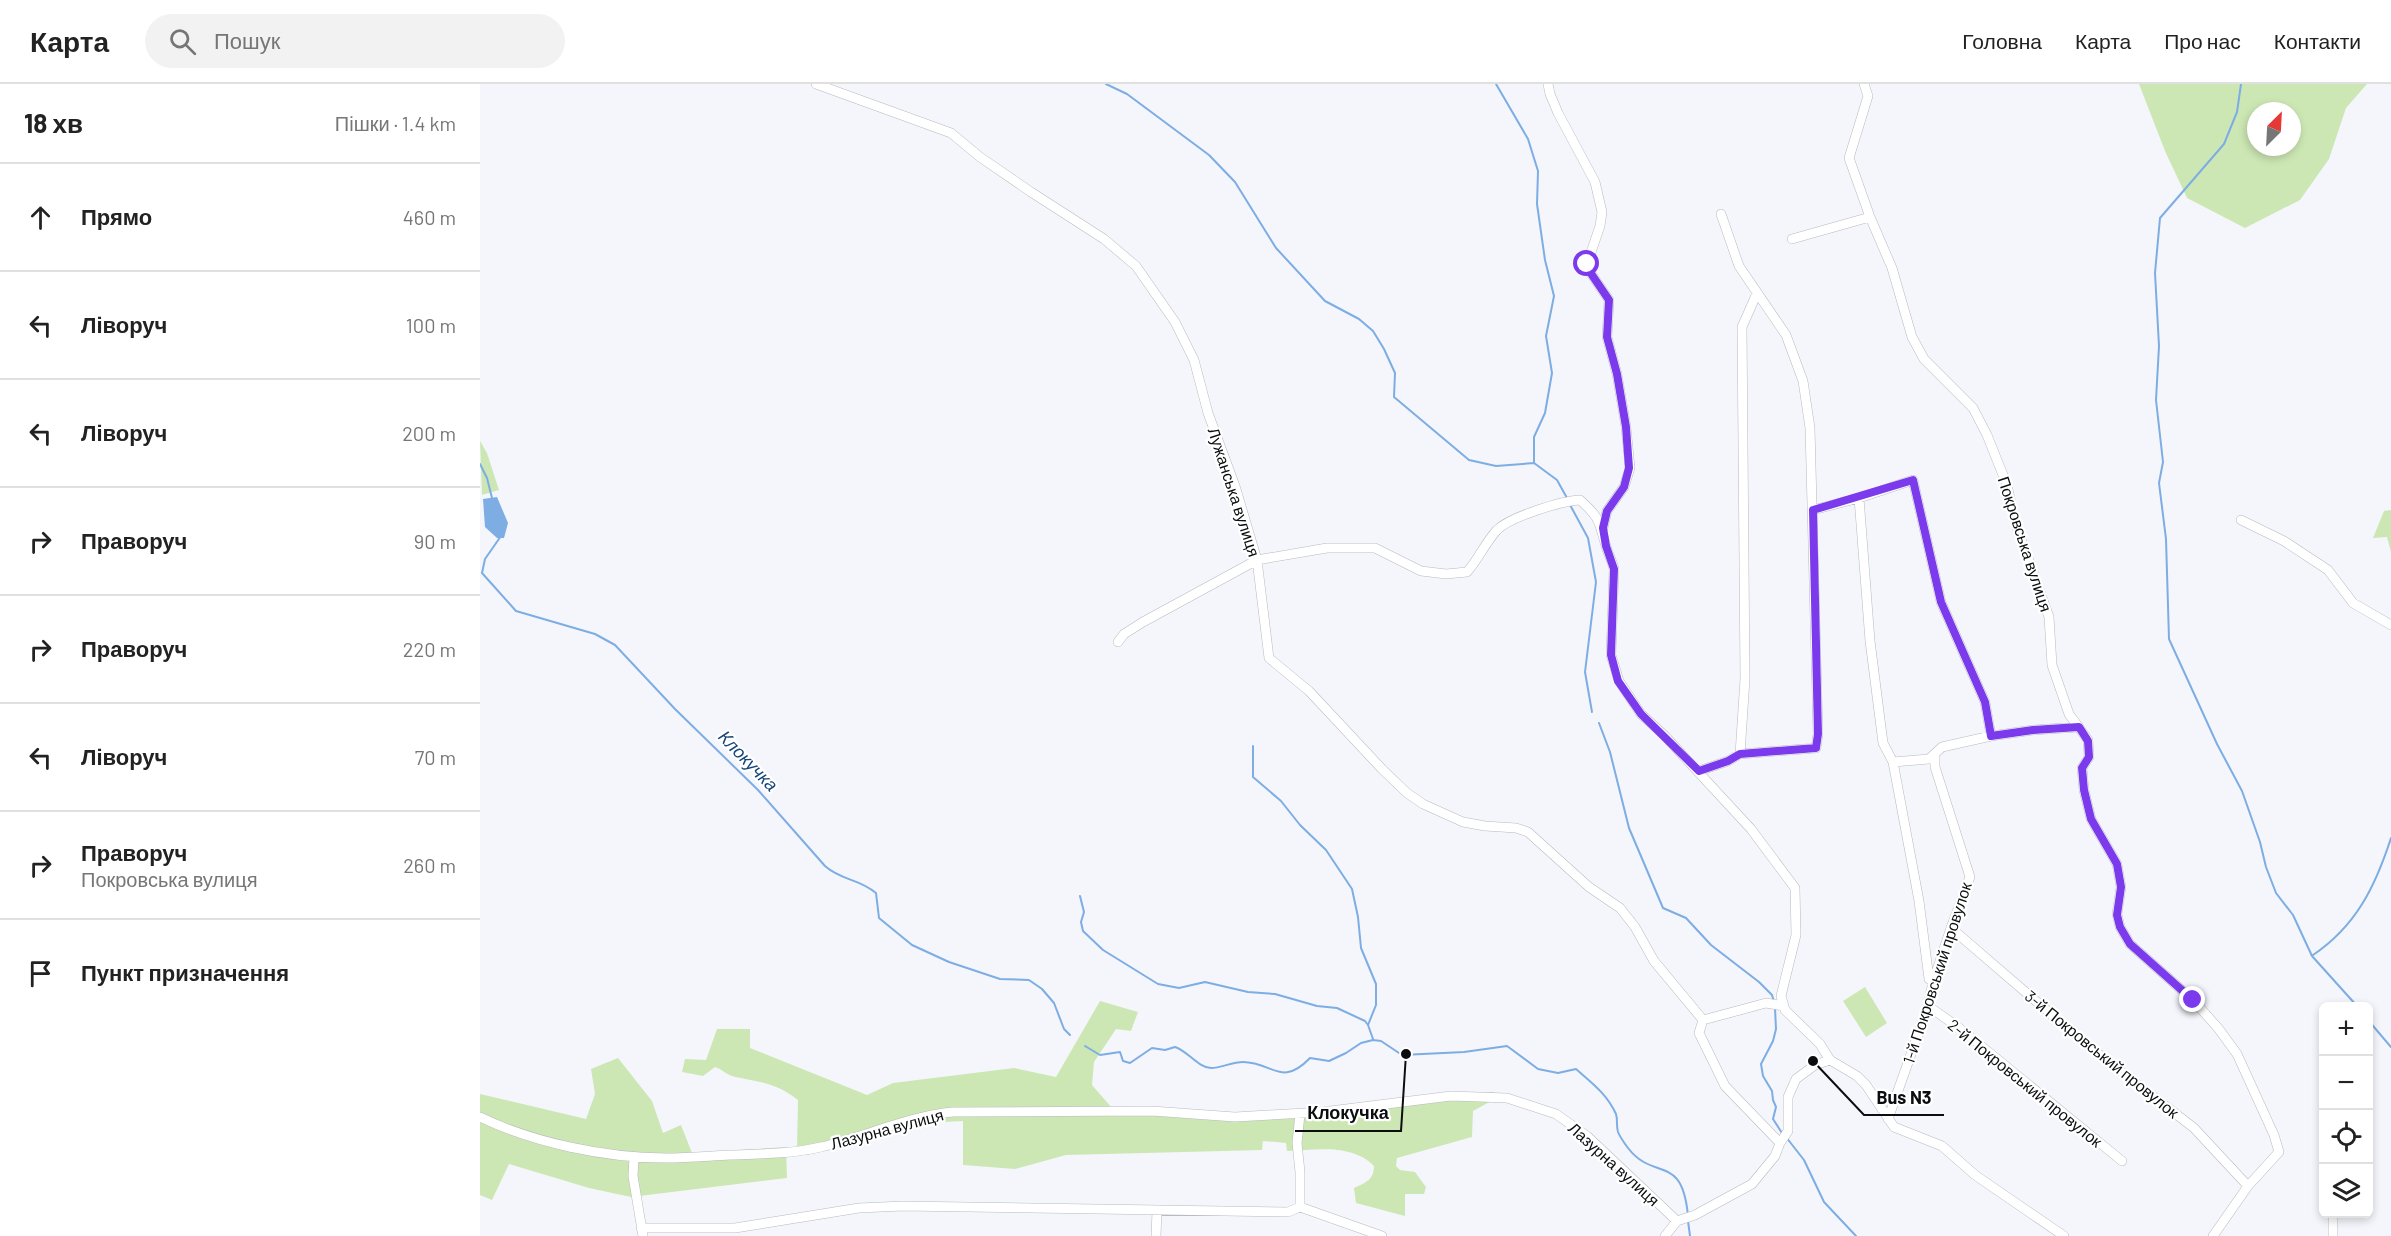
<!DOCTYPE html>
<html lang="uk">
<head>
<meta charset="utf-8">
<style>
  :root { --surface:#fff; --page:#f2f2f2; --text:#222; --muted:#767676; --line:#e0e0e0 }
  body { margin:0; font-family:Barlow,sans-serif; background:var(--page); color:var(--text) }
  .controls { position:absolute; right:18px; bottom:18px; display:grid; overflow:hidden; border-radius:9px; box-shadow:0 3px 9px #0003 }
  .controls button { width:54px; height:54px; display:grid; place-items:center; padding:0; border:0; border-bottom:2px solid var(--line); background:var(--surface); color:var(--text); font:30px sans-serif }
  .compass { position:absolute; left:1767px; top:18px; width:54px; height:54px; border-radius:50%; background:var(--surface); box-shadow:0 3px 9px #0003; rotate:24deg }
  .stop { position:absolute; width:18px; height:18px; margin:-14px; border:4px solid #7c3aed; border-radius:50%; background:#fff }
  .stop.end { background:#7c3aed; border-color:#fff; box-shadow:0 2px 6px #0008 }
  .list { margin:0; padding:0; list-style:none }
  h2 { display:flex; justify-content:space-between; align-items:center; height:78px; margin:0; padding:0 24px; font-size:26px }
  h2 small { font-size:20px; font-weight:400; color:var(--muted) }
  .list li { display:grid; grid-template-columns:39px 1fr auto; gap:18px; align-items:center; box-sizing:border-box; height:108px; padding:0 24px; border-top:2px solid var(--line) }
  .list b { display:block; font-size:22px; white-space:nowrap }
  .list p { margin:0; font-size:20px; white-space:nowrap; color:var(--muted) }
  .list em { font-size:20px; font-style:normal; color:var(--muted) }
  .icon { flex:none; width:33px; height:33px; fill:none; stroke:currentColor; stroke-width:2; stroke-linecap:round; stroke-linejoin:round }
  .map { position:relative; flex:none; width:1911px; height:1152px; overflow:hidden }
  header { display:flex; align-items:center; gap:36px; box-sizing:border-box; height:84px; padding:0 30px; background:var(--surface); border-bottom:2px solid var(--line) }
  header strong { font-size:28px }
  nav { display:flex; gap:33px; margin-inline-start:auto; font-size:21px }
  .search { width:420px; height:54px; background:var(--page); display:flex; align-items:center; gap:15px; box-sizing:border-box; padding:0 21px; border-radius:33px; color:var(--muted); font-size:22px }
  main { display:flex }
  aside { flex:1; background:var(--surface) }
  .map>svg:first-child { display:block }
  .green { fill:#cde7b4; fill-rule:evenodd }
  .water { fill:#7dade3 }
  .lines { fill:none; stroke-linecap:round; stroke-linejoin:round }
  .stream { stroke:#7dade3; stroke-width:2 }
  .street-casing { stroke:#b8babf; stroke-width:10 }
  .street { stroke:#fff; stroke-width:9 }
  .route { stroke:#7c3aed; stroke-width:8 }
  .labels { text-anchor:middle; stroke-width:4.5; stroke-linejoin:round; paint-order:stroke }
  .street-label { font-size:16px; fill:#0c0d0f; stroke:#fff }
  .water-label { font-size:18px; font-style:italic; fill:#154578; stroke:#fff }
  .leader { fill:none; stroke:#0c0d0f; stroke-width:2 }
  .callout-dot { fill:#0c0d0f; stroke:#fff; stroke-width:2 }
  .callout-label { font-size:18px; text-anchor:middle; font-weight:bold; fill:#0c0d0f; stroke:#fff; stroke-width:4.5; stroke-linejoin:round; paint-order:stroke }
</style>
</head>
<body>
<header>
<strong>Карта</strong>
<div class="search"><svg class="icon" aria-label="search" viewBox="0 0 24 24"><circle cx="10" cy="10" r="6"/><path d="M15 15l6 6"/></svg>Пошук</div>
<nav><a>Головна</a><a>Карта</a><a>Про нас</a><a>Контакти</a></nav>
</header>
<main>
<aside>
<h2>18 хв<small>Пішки · 1.4 km</small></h2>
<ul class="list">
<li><svg class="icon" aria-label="ahead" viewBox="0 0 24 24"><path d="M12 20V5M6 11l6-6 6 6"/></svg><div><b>Прямо</b></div><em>460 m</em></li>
<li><svg class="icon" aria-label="left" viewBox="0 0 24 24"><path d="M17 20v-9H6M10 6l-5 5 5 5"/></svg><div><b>Ліворуч</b></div><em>100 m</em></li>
<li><svg class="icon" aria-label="left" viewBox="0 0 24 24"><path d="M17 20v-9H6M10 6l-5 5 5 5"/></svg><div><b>Ліворуч</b></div><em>200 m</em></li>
<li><svg class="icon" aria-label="right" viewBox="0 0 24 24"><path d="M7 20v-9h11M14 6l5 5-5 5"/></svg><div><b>Праворуч</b></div><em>90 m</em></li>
<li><svg class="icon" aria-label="right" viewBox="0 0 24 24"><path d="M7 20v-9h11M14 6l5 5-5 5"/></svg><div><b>Праворуч</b></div><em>220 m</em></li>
<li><svg class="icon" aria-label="left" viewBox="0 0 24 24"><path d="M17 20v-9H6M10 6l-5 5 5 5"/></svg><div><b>Ліворуч</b></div><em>70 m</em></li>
<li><svg class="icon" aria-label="right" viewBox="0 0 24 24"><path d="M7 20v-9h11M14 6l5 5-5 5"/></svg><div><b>Праворуч</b><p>Покровська вулиця</p></div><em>260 m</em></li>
<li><svg class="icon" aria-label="arrive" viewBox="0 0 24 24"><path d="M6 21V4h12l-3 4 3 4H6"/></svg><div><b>Пункт призначення</b></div></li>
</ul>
</aside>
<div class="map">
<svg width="1911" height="1152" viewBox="0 0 1911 1152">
  <rect width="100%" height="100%" fill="#f4f6fc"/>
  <path class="green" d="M1659 0H1887L1866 24 1849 75 1820 116 1765 144 1707 114 1685 67ZM1776 27H1812V63H1776Z
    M0 357 7 369 19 406 2 411Z
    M1911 426V468L1907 453 1893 454 1904 427Z
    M1385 903 1407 939 1386 953 1363 917Z
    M620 917 658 928 651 947 636 945 614 978 612 1001 632 1024 779 1031 961 1009 1014 1008 1013 1016 993 1027 992 1053 917 1074 916 1082 920 1086 935 1088 946 1103 944 1110H925V1132L876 1119 874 1104C885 1099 894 1096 894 1082 871 1059 836 1066 807 1067L806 1059 783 1057 782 1066 586 1071 535 1085 483 1081V1037L444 1039 327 1071 317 1065 318 1016C294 997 279 999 252 992 245 990 242 985 235 983L223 992 202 988 205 975 226 976 237 945H270V964L387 1011 413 999 534 984 576 993Z
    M138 974 172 1017 183 1049 201 1041 212 1069 306 1063 307 1094 151 1113 109 1104 29 1080 12 1116 0 1111V1010L106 1035 115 1010 111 985Z"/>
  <path class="water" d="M17 413 28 439 24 454H17L5 443 3 415Z"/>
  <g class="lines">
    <path class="stream" d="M626 0 647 10 729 71 755 98 796 164 845 217 879 235 893 247 904 265 915 289 914 313 989 376 1016 382 1054 379 1077 396 1087 414
      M1016 0 1048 55 1058 87 1057 120 1065 176 1074 212 1066 252 1072 289 1065 329 1054 353V379
      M1761 0 1757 28 1744 60 1680 134 1675 189 1679 262 1676 316 1683 378 1679 399 1686 455 1689 555 1737 660 1762 707 1780 758 1786 783 1796 809 1813 831 1832 872 1877 922
      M0 380 7 394 12 414
      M1089 419 1108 454 1116 498 1105 588 1112 628
      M21 452 5 475 2 489 36 527 115 550 135 561 195 625 278 706 345 782C362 797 378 794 396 809L399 834 432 861 469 878 520 895 549 896 562 905 574 919 584 945 590 951
      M1119 639 1130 668 1149 744 1183 824 1206 834 1231 861 1279 898 1292 911 1294 918
      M773 662V693L801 717 820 741 846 766 872 805 878 833 881 864 896 900V921L888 941 893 955
      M600 812 604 828 601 838 603 847 623 866 678 900 699 904 725 898 768 908 795 910 837 922 857 924 885 937 888 941
      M1833 871C1876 842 1895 803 1911 754
      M1295 924 1296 945 1293 957 1281 980 1283 992 1292 1007 1293 1016 1296 1023 1293 1035 1302 1049
      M1888 936 1911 963
      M605 962 620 971 640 968 643 977 650 979 672 964 685 966 695 963C708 967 717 983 731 984 741 984 752 978 763 978 793 978 801 1004 830 974L849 977 866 969 881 959 893 956 901 957 922 971 984 968 1027 962 1058 985 1078 989 1096 985C1112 999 1127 1010 1136 1030 1138 1036 1136 1042 1138 1048 1140 1053 1145 1060 1148 1064 1174 1098 1202 1068 1208 1132
      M1306 1053 1324 1076 1344 1118 1376 1152
      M1208 1137 1210 1152"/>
    <g class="street-casing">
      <path id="street" d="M336 0 471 49 500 73 551 108 624 155 656 182 695 238 714 276 728 329 755 402 777 476 789 574 829 607 902 685 927 709 943 720 983 738 1005 742 1036 744 1048 748 1109 803 1140 824 1155 843 1174 877 1223 936 1286 919 1304 922
        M1068 0 1070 10 1078 29 1115 98 1122 128 1120 142 1107 180 1110 188 1129 216 1127 253 1137 290 1146 343 1150 384 1144 403 1127 427 1123 444
        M1384 0 1388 12 1369 74 1390 133 1412 184 1432 253 1444 275 1493 324 1507 351 1527 401 1536 441 1569 533 1572 581 1589 630 1608 656 1609 673 1602 684 1604 706 1611 735 1637 780 1641 803 1637 830 1640 843 1650 860 1713 916 1738 944 1757 970 1794 1051 1799 1068 1768 1102 1733 1152
        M1241 130 1259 182 1306 251 1323 297 1330 344 1338 650 1336 664 1260 670
        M1312 155 1390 133
        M1379 414 1433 396 1461 518 1505 618 1511 652
        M1333 426 1379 414 1390 557 1403 659 1413 678 1439 817 1449 895 1453 898
        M1761 436 1804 457 1848 486 1873 519 1911 541
        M638 558 644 550 663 538 777 476 847 464H895L941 487 966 490 987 488C998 476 1005 459 1017 446 1030 433 1081 417 1100 416 1121 435 1118 436 1126 462 1128 470 1132 476 1134 485L1131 571 1139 597 1161 630 1184 651 1271 745 1315 804 1316 851 1301 912 1305 926 1340 960 1350 976 1377 992 1386 1001 1414 1043 1462 1062 1495 1091 1584 1152
        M1413 678 1449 675 1462 663 1511 652 1553 646 1599 643
        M1219 687 1248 677 1260 670 1265 595 1262 243 1277 209
        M1471 844 1607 961 1714 1044 1768 1102
        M1448 922 1478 943 1642 1077
        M1223 936 1219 949 1245 1002 1300 1059
        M0 1033C54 1059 126 1074 186 1074 208 1074 229 1072 250 1071 281 1070 311 1070 341 1063 385 1053 428 1032 473 1028L672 1027 755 1033 842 1028 971 1012 1027 1014 1076 1030 1107 1052 1197 1137 1215 1131 1272 1100 1295 1072 1300 1059 1308 1047V1013L1316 995 1335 981 1350 976
        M1408 1035 1448 922 1453 898 1471 844 1490 793 1455 683V672
        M154 1073 153 1092 163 1152
        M820 1123 902 1152
        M161 1144H255L379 1124 423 1122 808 1128 820 1123V1088L817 1059 820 1030
        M676 1152 677 1127
        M1185 1152 1197 1137
        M1853 1152V1135"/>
    </g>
    <use href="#street" class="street"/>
  </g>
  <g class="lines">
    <path class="route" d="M1107 180 1110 188 1129 216 1127 253 1137 290 1146 343 1149 384 1144 403 1127 427 1123 444 1126 462 1134 485 1131 571 1138 597 1161 630 1219 687 1248 677 1260 670 1336 664 1338 650 1333 426 1433 396 1461 518 1505 618 1511 652 1553 646 1599 643 1608 657 1609 673 1602 684 1604 706 1611 735 1637 780 1641 803 1637 831 1640 843 1650 860 1713 916"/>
  </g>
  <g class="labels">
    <g class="street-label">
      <text transform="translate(754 408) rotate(72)" y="6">Лужанська вулиця</text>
      <text transform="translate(1545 460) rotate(72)" y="6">Покровська вулиця</text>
      <text transform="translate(1457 889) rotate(-72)" y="6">1-й Покровський провулок</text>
      <text transform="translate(1622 970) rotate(39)" y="6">3-й Покровський провулок</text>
      <text transform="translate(1545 999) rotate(39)" y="6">2-й Покровський провулок</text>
      <text transform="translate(407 1045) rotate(-15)" y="6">Лазурна вулиця</text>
      <text transform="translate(1134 1080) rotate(42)" y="6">Лазурна вулиця</text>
    </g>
    <g class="water-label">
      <text transform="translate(268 677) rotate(46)" y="6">Клокучка</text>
    </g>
  </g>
  <path class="leader" d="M1333 977L1384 1031H1464M926 970L921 1047H815"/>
  <g class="callout-dot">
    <circle cx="1333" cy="977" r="6"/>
    <circle cx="926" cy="970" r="6"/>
  </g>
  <g class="callout-label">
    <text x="1424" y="1020">Bus N3</text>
    <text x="868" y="1035">Клокучка</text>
  </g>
</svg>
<div class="controls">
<button>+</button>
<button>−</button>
<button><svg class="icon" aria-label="locate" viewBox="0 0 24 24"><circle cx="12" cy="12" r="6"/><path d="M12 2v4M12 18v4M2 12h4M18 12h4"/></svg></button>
<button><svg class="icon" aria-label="layers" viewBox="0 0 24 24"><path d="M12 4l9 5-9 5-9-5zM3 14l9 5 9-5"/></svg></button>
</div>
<svg class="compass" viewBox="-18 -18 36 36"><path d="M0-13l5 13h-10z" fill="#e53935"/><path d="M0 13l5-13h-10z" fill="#767676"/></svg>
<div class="stop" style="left:1107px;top:180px"></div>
<div class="stop end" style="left:1713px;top:916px"></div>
</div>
</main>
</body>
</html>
